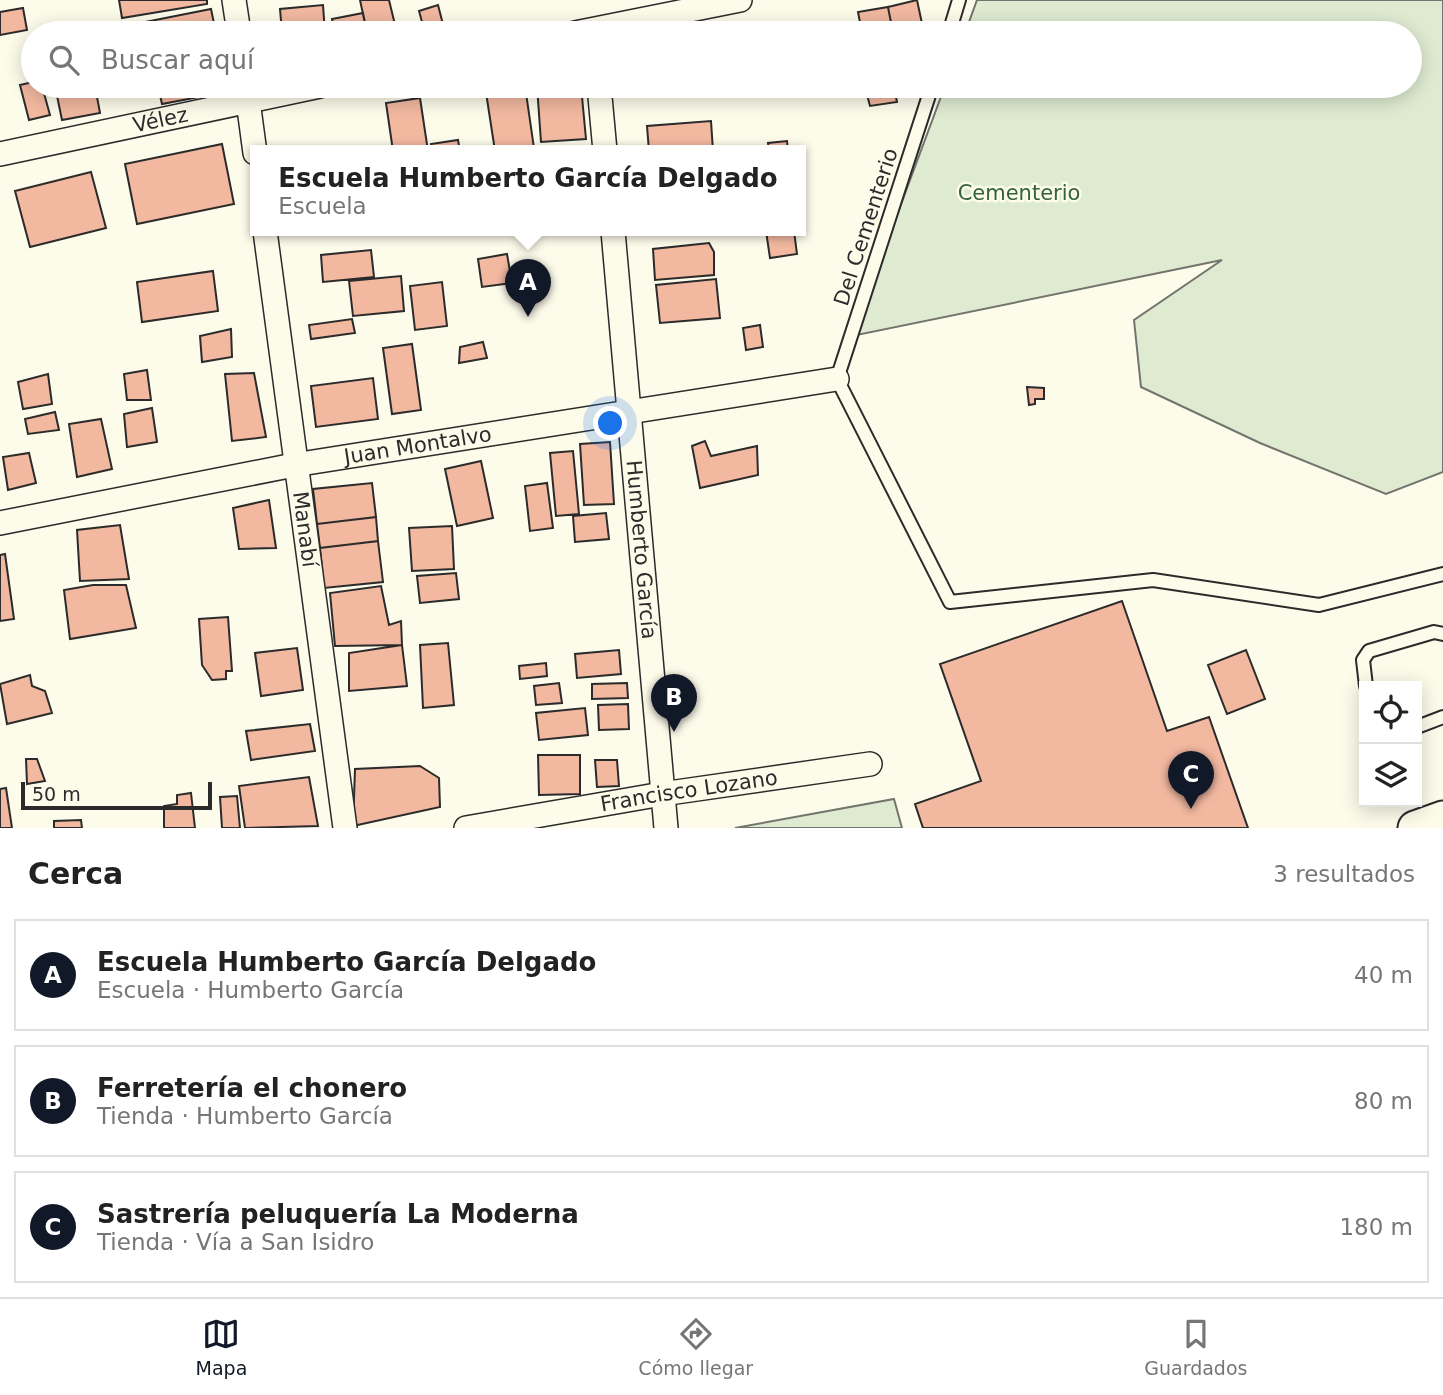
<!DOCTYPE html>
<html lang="es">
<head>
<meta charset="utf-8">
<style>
  :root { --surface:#fff; --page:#f6f6f6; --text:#222; --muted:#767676; --line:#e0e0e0; --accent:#111827 }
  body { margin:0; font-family:"DejaVu Sans",sans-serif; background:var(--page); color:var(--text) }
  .controls { position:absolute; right:21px; bottom:21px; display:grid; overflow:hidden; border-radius:0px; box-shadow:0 4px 18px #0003 }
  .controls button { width:63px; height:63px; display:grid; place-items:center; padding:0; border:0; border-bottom:2px solid var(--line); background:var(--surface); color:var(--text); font:35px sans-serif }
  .scale { position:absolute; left:21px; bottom:18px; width:191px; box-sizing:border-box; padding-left:7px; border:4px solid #2b2b2b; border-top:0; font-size:19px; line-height:24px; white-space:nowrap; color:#2b2b2b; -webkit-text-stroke:5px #fdfbea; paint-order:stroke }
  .you { position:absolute; left:611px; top:424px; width:24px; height:24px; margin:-18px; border:5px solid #fff; border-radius:50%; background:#1a73e8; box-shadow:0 0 0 10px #1a73e833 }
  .badge { display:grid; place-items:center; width:46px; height:46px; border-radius:50%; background:var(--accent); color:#fff; font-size:23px; font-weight:700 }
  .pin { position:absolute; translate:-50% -58px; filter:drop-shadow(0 2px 4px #0008) }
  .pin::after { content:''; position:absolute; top:37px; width:24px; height:21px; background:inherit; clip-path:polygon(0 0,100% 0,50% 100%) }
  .popup { position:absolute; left:250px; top:145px; width:556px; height:91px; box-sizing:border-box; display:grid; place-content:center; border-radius:0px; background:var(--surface); filter:drop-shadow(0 2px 5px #0005); font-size:23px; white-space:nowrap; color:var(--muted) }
  .popup b { font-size:26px; color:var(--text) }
  .popup::after { content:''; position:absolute; left:50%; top:100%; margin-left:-14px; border:14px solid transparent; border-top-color:var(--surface) }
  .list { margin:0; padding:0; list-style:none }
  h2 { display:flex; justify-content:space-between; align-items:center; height:91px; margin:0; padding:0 28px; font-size:30px }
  h2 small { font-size:23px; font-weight:400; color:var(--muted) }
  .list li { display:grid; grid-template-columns:46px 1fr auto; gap:21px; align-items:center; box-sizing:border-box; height:112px; margin:0 14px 14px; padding:0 14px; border:2px solid var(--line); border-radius:0px }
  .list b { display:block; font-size:26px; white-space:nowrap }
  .list p { margin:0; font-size:23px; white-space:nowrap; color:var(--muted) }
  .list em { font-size:23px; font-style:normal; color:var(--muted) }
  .icon { flex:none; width:38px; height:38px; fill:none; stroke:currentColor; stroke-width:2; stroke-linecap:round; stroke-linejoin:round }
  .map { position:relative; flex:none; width:1443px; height:828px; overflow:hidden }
  .search { position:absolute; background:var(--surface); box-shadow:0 4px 18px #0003; left:21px; right:21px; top:21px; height:77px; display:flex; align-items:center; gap:18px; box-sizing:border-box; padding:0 24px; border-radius:38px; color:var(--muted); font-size:26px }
  .sheet { height:469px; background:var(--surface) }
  nav { display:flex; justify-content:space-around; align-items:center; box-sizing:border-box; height:98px; border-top:2px solid var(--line); background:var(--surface); font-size:19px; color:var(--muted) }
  nav a { display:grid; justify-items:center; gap:4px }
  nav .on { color:var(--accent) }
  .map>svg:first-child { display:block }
  .green { fill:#deebd1; stroke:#74746e; stroke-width:2 }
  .building { fill:#f2b8a0; stroke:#2b2b2b; stroke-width:2 }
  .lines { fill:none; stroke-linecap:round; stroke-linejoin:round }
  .lane-casing { stroke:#2b2b2b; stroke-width:16 }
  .street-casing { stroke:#2b2b2b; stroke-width:26 }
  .secondary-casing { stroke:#2b2b2b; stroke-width:37 }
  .lane { stroke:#fdfbea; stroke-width:12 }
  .street { stroke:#fdfbea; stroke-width:23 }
  .secondary { stroke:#fdfbea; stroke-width:33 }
  .labels { text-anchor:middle; stroke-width:5; stroke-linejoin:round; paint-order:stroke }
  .street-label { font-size:21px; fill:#2b2b2b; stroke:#fdfbea }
  .park-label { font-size:21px; fill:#34623c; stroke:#fdfbea }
</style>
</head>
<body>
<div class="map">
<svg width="1443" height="828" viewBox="0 0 1443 828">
  <rect width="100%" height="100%" fill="#fdfbea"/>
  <path class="green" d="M977 0H1443V472L1386 494 1260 443 1141 387 1134 320 1222 260 852 336 945 86H1410V33H965Z
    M894 799 902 828H735Z"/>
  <path class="building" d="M119 0H207V4L122 18Z
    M360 0H389L397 33H367Z
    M917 0 924 33H893L888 7Z
    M323 5 325 33H282L280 9Z
    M438 5 445 32 425 33 419 11Z
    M888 7 893 33H862L858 12Z
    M23 8 27 30 0 35V12Z
    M211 9 216 33H147L145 22Z
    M363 13 367 33H335L332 19Z
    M33 82V86H42L50 115 29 120 20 85Z
    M55 86H95L100 113 62 120Z
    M158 86H197L199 97 162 104Z
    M485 86H525L534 148 495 151Z
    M537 86H581L586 139 541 142Z
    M894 87 897 102 870 106 866 91Z
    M420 98 428 151H393L386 103Z
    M711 121 713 151H649L647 126Z
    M458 140 460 151H432L431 144Z
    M787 141 788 151H769L768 143Z
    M222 144 234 204 137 224 125 164Z
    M91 172 106 228 30 247 15 191Z
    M766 231H794L797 254 770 258Z
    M709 243 714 252V275L655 280 653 249Z
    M371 250 374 277 323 282 321 255Z
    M507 254 512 283 482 287 478 259Z
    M213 271 218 311 142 322 137 282Z
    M401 276 404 311 353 316 349 281Z
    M716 279 720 318 660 323 656 285Z
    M442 282 447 326 415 330 410 286Z
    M352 319 355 333 311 339 309 325Z
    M760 325 763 347 746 350 743 328Z
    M231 329 232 357 202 362 200 336Z
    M483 342 487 358 459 363 460 347Z
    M412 344 421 410 392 414 383 348Z
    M147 370 151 400H127L124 374Z
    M254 373 266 437 232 441 225 374Z
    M48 374 52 404 23 409 18 382Z
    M373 378 378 419 316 427 311 386Z
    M1027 387 1044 388V399H1035V404L1029 405Z
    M152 408 157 442 127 447 124 414Z
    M55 412 59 430 28 434 25 419Z
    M101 419 112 469 77 477 69 424Z
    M705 441 711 456 757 446 758 475 700 488 692 446Z
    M610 442 614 504 584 505 580 444Z
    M573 451 579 514 556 516 550 453Z
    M29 453 36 483 8 490 3 457Z
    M481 461 493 518 457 526 445 469Z
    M372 483 376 517 317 524 313 489Z
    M547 483 553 528 530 531 525 486Z
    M269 500 276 548 239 549 233 508Z
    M606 513 609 539 575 542 573 516Z
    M376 517 378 541 320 548 317 524Z
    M120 525 129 579 80 581 77 530Z
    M452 526 454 569 412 571 409 528Z
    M378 541 383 582 324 588 320 548Z
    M5 554 14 619 0 621V555Z
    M456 573 459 599 420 603 417 576Z
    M93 585H126L136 628 70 639 64 590Z
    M381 586 389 625 401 621 402 645 335 646 330 593Z
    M1122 601 1167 731 1209 717 1248 828H923L915 804 981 781 940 664Z
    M228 617 232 671H226V679L212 680 202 665 199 619Z
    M448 643 454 705 423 708 420 645Z
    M402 645 407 686 349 691V653Z
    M297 648 303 690 261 696 255 653Z
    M619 650 621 674 577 678 575 654Z
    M1246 650 1265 699 1227 714 1208 665Z
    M546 663 547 676 520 679 519 666Z
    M30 675 32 686 45 691 52 713 7 724 0 684Z
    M559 683 562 703 536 705 534 686Z
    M627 683 628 698 592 699V684Z
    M628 704 629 729 599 730 598 705Z
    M585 708 588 735 539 740 536 713Z
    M310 724 315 751 251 760 246 731Z
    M538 755H580V794L539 795Z
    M26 759H37L45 781 27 784Z
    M595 760H617L619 786 597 787Z
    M420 766 439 778 440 807 353 826 355 769Z
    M309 777 318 826 245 828 239 786Z
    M6 788 12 828H0V789Z
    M191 793 195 828H164V806L177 804V795Z
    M237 796 240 828H222L220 797Z
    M81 820 82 828H54V821Z"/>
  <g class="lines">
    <g class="lane-casing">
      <path id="lane" d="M949 33 959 0
        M932 86 837 379 950 602 1153 580 1319 605 1443 574
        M1366 686 1363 660 1369 651 1434 632 1443 634
        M1417 727 1443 717"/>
    </g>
    <g class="street-casing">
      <g id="street">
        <path d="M234 0 239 33"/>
        <path d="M575 33 740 0"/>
        <path d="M246 86 255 153"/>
        <path d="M599 86 605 151"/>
        <path id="s1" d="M0 154 320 86"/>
        <path id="s2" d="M265 231 345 828"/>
        <path id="s3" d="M613 231 666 828"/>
        <path id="s4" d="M0 523 294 465 837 379"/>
        <path id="s5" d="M466 828 662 794 870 764"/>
      </g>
    </g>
    <g class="secondary-casing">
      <path id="secondary" d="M1415 828 1443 818"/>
    </g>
    <use href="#lane" class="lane"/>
    <use href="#street" class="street"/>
    <use href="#secondary" class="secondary"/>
  </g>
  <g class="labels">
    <g class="street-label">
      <text dy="7" stroke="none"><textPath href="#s1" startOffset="164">Vélez</textPath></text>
      <text transform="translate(866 227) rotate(-72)" y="7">Del Cementerio</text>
      <text dy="7" stroke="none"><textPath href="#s4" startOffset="425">Juan Montalvo</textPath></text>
      <text dy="7" stroke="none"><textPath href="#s2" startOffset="301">Manabí</textPath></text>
      <text dy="7" stroke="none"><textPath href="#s3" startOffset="320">Humberto García</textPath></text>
      <text dy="7" stroke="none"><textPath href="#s5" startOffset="226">Francisco Lozano</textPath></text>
    </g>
    <g class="park-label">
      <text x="1019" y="200">Cementerio</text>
    </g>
  </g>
</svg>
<div class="controls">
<button><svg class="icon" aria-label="locate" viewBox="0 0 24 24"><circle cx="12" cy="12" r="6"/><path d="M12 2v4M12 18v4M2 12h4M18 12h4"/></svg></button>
<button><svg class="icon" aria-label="layers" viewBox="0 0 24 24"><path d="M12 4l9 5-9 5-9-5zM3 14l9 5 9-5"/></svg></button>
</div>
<div class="scale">50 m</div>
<div class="you"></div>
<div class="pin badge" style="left:528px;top:317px">A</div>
<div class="popup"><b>Escuela Humberto García Delgado</b>Escuela</div>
<div class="pin badge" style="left:674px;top:732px">B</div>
<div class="pin badge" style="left:1191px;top:809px">C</div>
<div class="search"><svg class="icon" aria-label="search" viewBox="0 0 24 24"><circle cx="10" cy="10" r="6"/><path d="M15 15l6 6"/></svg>Buscar aquí</div>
</div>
<section class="sheet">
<h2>Cerca<small>3 resultados</small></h2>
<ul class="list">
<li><span class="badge">A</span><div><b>Escuela Humberto García Delgado</b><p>Escuela · Humberto García</p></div><em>40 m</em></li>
<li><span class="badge">B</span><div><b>Ferretería el chonero</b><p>Tienda · Humberto García</p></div><em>80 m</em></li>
<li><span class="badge">C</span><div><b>Sastrería peluquería La Moderna</b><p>Tienda · Vía a San Isidro</p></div><em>180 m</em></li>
</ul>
</section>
<nav>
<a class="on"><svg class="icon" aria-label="map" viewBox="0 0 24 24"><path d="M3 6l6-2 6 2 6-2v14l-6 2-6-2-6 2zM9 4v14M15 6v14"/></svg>Mapa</a>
<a><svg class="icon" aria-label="directions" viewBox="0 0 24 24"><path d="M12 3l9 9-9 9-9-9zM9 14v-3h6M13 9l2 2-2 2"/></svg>Cómo llegar</a>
<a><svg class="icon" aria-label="saved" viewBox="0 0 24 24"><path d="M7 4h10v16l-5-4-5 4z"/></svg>Guardados</a>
</nav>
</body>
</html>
